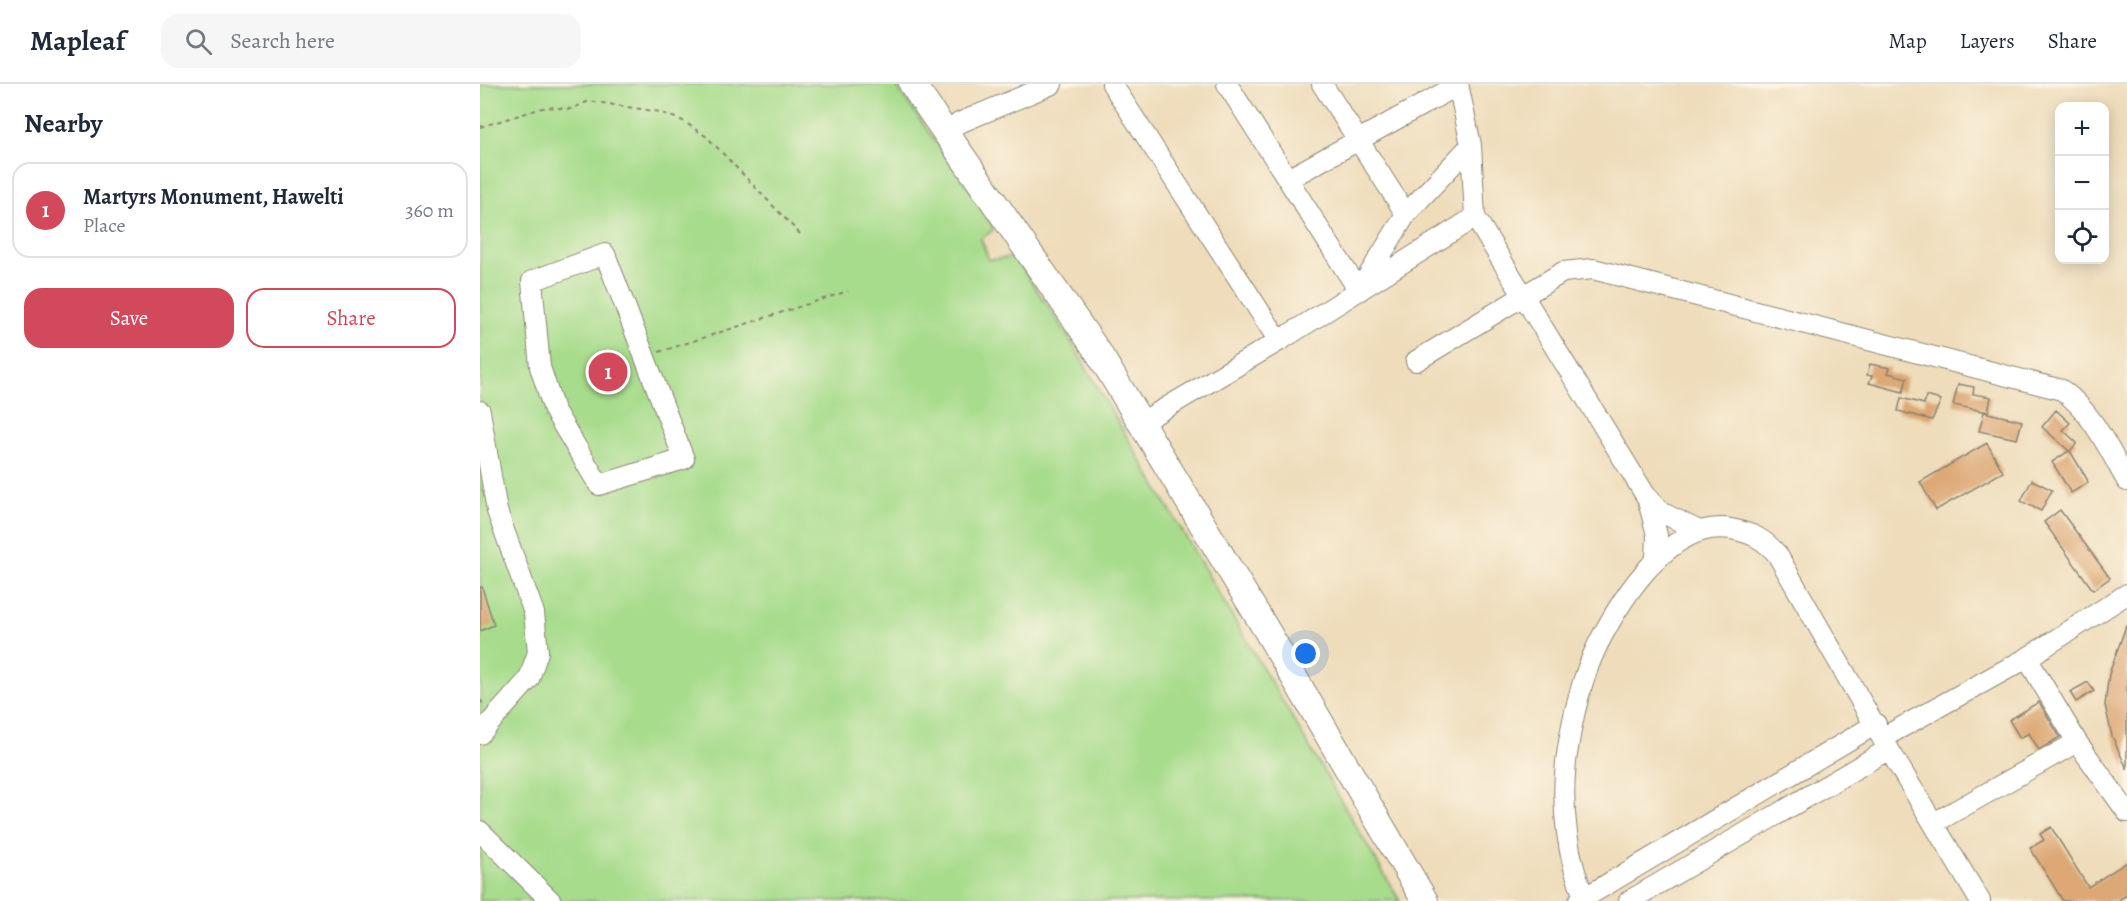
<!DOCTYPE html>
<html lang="en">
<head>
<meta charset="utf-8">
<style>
  :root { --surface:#fff; --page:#f6f6f7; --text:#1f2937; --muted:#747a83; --line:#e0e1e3; --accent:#d1495b }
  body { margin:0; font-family:Alegreya,serif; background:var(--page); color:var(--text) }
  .controls { position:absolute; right:18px; top:18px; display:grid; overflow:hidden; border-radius:12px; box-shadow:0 3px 15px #0003 }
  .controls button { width:54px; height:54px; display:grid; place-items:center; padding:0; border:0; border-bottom:2px solid var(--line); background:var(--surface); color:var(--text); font:30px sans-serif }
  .you { position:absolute; left:826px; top:570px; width:21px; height:21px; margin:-15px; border:4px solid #fff; border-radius:50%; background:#1a73e8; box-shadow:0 0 0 9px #1a73e833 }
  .badge { display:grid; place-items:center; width:39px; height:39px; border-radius:50%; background:var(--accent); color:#fff; font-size:20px; font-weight:700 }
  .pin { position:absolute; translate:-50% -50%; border:3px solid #fff; box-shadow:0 2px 6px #0006 }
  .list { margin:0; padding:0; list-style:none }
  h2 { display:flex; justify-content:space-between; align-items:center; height:78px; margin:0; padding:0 24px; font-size:26px }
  h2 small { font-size:20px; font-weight:400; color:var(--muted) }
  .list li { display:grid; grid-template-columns:39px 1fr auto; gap:18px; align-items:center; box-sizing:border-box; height:96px; margin:0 12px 12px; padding:0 12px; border:2px solid var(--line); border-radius:18px }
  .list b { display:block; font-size:22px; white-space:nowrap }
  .list p { margin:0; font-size:20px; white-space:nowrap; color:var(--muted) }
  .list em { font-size:20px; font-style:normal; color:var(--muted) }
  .actions { display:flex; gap:12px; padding:18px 24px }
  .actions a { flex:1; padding:14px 0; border:2px solid var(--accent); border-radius:18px; text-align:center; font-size:21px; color:var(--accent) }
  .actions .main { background:var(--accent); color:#fff }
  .icon { flex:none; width:33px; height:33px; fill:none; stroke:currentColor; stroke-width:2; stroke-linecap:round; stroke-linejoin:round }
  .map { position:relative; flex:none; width:1647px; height:817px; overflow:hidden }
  header { display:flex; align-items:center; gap:36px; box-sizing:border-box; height:84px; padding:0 30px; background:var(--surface); border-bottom:2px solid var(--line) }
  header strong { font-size:28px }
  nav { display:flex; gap:33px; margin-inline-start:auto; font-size:21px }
  .search { width:420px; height:54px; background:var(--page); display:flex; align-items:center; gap:15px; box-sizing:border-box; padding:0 21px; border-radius:18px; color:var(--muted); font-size:22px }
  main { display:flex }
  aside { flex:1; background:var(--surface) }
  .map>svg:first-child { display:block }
  .green { fill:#a7dc8c; stroke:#69845c; stroke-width:1.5 }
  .building { fill:#dda876 }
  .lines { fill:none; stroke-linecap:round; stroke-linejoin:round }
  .minor-casing { stroke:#8c8472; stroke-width:22 }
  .major-casing { stroke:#8c8472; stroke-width:28 }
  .path { stroke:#8c8472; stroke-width:2; stroke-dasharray:4.5 4.5; stroke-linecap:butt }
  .minor { stroke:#fff; stroke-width:20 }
  .major { stroke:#fff; stroke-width:26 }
</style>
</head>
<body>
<header>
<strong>Mapleaf</strong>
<div class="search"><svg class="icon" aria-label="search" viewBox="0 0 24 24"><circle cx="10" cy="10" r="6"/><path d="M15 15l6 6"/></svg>Search here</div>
<nav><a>Map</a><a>Layers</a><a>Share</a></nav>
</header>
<main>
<aside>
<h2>Nearby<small></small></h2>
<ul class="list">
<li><span class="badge">1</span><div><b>Martyrs Monument, Hawelti</b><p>Place</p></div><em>360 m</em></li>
</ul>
<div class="actions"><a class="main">Save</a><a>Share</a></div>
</aside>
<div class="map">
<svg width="1647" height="817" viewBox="0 0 1647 817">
  <rect width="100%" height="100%" fill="#fcf5e5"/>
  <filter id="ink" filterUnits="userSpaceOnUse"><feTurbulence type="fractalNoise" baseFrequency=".0167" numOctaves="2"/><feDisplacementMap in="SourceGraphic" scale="12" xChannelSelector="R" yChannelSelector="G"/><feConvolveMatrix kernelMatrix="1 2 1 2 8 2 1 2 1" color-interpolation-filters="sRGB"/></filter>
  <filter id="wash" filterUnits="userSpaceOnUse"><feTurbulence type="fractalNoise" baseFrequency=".008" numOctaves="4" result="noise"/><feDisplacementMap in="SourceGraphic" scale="24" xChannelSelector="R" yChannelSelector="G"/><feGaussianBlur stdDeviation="1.35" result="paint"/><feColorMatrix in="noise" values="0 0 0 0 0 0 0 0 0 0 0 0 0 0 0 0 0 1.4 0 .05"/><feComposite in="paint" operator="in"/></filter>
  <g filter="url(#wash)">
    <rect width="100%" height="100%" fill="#eedcba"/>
    <path class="green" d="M0 0H415L510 135 513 146 501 155 509 176 534 173 581 241 920 817H0Z"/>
    <g id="blocks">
      <path class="building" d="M1390 280 1410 284 1408 289 1427 294 1423 308 1389 299 1392 292 1387 291Z
        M1478 300 1494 303 1493 310 1511 313 1508 328 1473 321Z
        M1446 312 1461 316 1452 336 1418 327 1421 314 1444 320Z
        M1576 326 1590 339 1583 346 1597 359 1590 367 1607 395 1608 399 1591 409 1572 378 1589 367 1562 343Z
        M1504 328 1542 337 1537 355 1499 347Z
        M1507 359 1523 388 1456 426 1440 398Z
        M1552 396 1572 406 1561 427 1541 417Z
        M1580 426 1630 494 1613 506 1564 438Z
        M0 503H2L14 541 0 547Z
        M1646 542H1647V685L1632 652 1625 621 1629 590Z
        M1608 598 1614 607 1596 618 1590 608Z
        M1559 618 1580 653 1559 666 1549 649 1540 654 1529 636Z
        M1571 743 1608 803 1647 778V811L1637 817H1583L1550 764 1564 756 1560 750Z"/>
    </g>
  </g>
  <g filter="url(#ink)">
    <use href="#blocks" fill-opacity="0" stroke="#8c8472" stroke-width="1.5"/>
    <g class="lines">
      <g class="minor-casing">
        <path id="minor" d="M632 0 799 257
          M747 0 879 207 926 130 991 61
          M842 0 926 130
          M479 39 572 0
          M808 95 978 1
          M995 133 1166 412 1183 429 1217 446
          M125 170 204 375 119 401 74 326 60 283 52 197Z
          M936 277 1083 188 1113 185 1582 306C1613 329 1628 364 1647 397
          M0 327 17 427 54 529 58 568 49 595 0 650
          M672 332 799 257 995 133 991 61 978 0
          M1168 417 1177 451 1176 475
          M1547 574 1597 658 1647 728
          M1402 654 1547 574 1647 510
          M1454 739 1597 658
          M0 747 71 817
          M1099 817 1396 640
          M1106 817C1087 776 1081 723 1086 678 1091 639 1101 595 1118 560 1142 513 1191 435 1251 445 1271 449 1283 454 1297 470L1402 654 1500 817
          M1149 817 1409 665"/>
      </g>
      <g class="major-casing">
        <path id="major" d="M432 0 618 268 787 547 945 817"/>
      </g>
      <path class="path" d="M0 43 66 23 91 25 109 17 180 28 203 37 227 53 321 151
        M179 268 368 207
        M0 616 5 622"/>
      <use href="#minor" class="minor"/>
      <use href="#major" class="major"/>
    </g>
  </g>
</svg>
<div class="controls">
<button>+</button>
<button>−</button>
<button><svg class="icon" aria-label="locate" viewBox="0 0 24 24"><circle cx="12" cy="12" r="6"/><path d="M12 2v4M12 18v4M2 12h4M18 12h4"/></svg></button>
</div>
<div class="you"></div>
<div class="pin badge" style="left:128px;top:288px">1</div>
</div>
</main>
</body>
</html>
